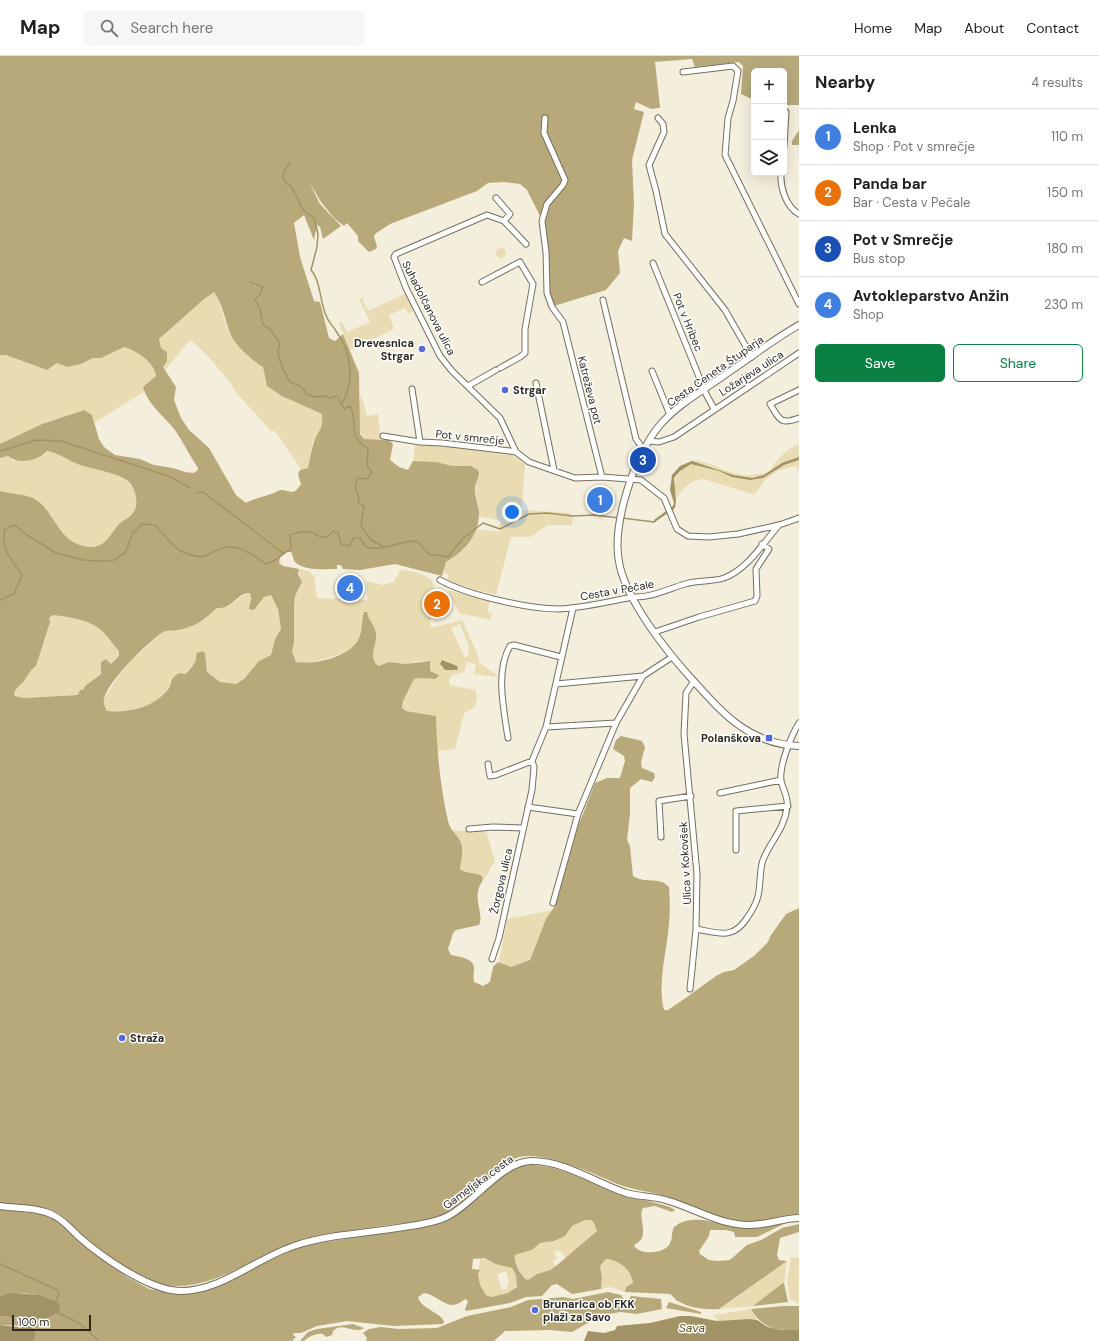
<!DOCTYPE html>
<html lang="en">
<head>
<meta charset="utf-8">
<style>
  :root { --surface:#fff; --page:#f6f6f6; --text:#202124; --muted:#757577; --line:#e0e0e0; --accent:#0b8043 }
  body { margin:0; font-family:"DM Sans",sans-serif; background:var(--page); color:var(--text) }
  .controls { position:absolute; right:12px; top:12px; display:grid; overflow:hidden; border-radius:6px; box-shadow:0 4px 16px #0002 }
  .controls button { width:36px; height:36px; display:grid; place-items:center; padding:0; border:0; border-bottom:1px solid var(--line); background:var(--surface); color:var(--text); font:20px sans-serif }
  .scale { position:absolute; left:12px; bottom:10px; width:79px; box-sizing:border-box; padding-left:4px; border:2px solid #2a2821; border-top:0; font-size:11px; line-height:14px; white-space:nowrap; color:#2a2821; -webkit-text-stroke:3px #fff; paint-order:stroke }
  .you { position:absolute; left:512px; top:456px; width:14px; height:14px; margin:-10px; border:3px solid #fff; border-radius:50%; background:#1a73e8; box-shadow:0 0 0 6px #1a73e833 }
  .badge { display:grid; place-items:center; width:26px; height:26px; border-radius:50%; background:var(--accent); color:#fff; font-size:13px; font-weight:700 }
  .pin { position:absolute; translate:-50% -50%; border:2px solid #fff; box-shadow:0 1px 4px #0006 }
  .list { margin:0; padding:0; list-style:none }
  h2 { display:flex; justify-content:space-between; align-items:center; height:52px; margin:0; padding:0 16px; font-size:17px }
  h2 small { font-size:13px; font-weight:400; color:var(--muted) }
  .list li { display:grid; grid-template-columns:26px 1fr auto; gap:12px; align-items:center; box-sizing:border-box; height:56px; padding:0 16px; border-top:1px solid var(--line) }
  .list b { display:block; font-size:15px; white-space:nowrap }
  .list p { margin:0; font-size:13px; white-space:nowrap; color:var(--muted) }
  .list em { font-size:13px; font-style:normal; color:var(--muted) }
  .actions { display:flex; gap:8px; padding:12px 16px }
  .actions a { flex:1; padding:9px 0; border:1px solid var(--accent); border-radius:6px; text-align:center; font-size:14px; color:var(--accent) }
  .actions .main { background:var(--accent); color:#fff }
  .icon { flex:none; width:22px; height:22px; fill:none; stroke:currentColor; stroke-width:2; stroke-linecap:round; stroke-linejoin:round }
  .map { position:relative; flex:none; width:799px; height:1285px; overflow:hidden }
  header { display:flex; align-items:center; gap:24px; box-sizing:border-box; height:56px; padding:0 20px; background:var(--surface); border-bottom:1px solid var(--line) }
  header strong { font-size:19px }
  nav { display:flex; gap:22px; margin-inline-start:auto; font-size:14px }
  .search { width:280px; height:36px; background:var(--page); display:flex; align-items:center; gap:10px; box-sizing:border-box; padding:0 14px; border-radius:6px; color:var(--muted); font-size:15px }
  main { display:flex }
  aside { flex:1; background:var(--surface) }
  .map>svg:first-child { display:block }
  .green { fill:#e9dbb2; fill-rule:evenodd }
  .forest { fill:#b8a97b; fill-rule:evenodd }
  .water { fill:#a29366 }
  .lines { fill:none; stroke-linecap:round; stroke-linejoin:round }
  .stream { stroke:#a29366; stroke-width:1.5 }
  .minor-casing { stroke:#746f5f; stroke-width:7 }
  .tertiary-casing { stroke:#746f5f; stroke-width:8 }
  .minor { stroke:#fff; stroke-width:5 }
  .tertiary { stroke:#fff; stroke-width:6 }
  .poi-dot { fill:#536adf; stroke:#fff; stroke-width:1.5 }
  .labels { text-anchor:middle; stroke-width:3; stroke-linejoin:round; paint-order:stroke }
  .street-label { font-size:11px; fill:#2a2821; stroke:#fff }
  .poi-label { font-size:11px; font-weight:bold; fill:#2a2821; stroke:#fff; text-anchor:start }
  .water-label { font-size:12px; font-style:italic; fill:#64531d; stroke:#fff }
</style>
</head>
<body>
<header>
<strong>Map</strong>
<div class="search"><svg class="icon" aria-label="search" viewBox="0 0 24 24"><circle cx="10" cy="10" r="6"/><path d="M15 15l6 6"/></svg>Search here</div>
<nav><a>Home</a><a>Map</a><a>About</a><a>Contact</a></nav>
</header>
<main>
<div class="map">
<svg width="799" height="1285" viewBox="0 0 799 1285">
  <rect width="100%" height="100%" fill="#f4eedc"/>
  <path class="green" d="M496 197a5 5 0 1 1 10 0a5 5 0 1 1-10 0Z
    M214 236C223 250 223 267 231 280 239 292 251 303 263 311L265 321 303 348 322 358C323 372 321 372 314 384 310 392 310 403 308 412L301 413 275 375H271L234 334 232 329 209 301 193 286 190 284 165 314 163 311 166 295 161 292 159 283 203 244Z
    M407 237 414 255 408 257 405 252 389 259 394 273 350 294 339 267 341 265 347 276 370 266 359 243 363 241V245L368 255Z
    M124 290C136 294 155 307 156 320L143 331 144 336 95 366 92 359 84 354 42 368 0 388V299H6L47 314 57 307 67 311 81 308 93 302H101Z
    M361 338 367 360 378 358 381 383H364C355 372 359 351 361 338Z
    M799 388V414L796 410 779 414 766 423 756 437 752 438 704 423C691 424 684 430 677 442 670 425 679 414 692 404 723 407 736 429 771 414 775 404 789 392 799 388Z
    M415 389H441L513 399 525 408 522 454 569 457 573 462 572 469H548L530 481H511L496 539 468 532 448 524V518L444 517 446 506C459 499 472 489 476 473L501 476 499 470 501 465 479 460 475 432 480 419 471 410H453L436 406 413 405Z
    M47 395C59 397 69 405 80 409 92 413 125 418 131 428 136 436 139 449 133 457 130 462 123 464 119 468 108 481 104 495 83 490 75 488 64 481 59 475 57 472 56 468 53 465 38 454 18 440 0 435V402L8 400 13 405 44 399Z
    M299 513 310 516 314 520 317 542 367 544V525L382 529 394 526 400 514C411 515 434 518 434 532L430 572 462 564 478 599 479 606 499 621 474 618 476 608 467 606 464 616 451 620 449 625 450 629 475 634 477 641 475 651 464 657 455 693 437 695 436 660 406 655 402 653 403 645 414 623 421 622 436 623 439 619 430 615V605H417L405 608 389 606 378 610C368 600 376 587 376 575L367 560 363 559C361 590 353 596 324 603 314 606 306 608 296 606L292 595 294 587V550L295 540 301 529ZM460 568 469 591 468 599 465 602 451 572ZM444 604 451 609H455L458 612 457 615 443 612 441 610Z
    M448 534 490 545 487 556 492 557 490 564 459 557Z
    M246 537H250L251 542 249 553 254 554 264 541 271 539 278 553 281 573 275 583 271 599 259 605 244 623 236 628 220 626 207 616 205 597 190 611 185 618 171 623C168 650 129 657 107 655L104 650V642L118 621 135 601 164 575 176 574 206 563 217 552 230 549Z
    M53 559C69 561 94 564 105 578 111 583 113 589 119 595V600L111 608 106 603 101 605V617L85 630 83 634 78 639 23 642 15 640 14 637C17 630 23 628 26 622 29 617 31 614 36 610L49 562Z
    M449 773 456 775 486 774 495 806C489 811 489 819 483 824L482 820C475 816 466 818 460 813 462 793 464 789 449 773Z
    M553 854 546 863 530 904 511 911 499 906 507 863Z
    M585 1164H591L596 1170 597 1175 566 1202 558 1194 554 1197 557 1202 553 1206 556 1210 549 1214 537 1218 528 1224C521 1222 513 1205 515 1199L532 1194 540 1187 554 1185 565 1180 572 1170Z
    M791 1201 799 1202V1248L790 1243 787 1226Z
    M480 1202 512 1212C532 1235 494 1245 487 1239 485 1238 481 1231 480 1229 476 1222 480 1210 480 1202ZM506 1215 509 1227 506 1233 502 1234 497 1218Z
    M606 1203C619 1204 631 1213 633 1227L626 1231 625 1236 611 1231 601 1233 602 1221 600 1210Z
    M787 1205 784 1227 753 1250 720 1253Z
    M751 1253 757 1264 750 1263 717 1265V1262L713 1259Z"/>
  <path class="forest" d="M0 0H799V49H784V15H754V44L741 38 743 10 739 6 695 11 692 3 655 6 660 51 659 52 651 53 636 46 634 53 644 56 632 104 634 148 632 185 624 182 618 195 620 217 606 234 554 250 548 234 545 177 540 160 527 134 520 128 504 126 488 127 477 135 390 168 375 178 374 181 377 190 376 193 369 196 358 185V180L347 167 344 170 334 162 321 146 309 126 320 148 341 170 323 183 320 171 317 169 314 184 304 159 294 167 300 201 314 245 320 246 329 282 335 285 343 278 359 317 360 378 364 383 389 384 393 388 390 404 399 411 408 414 413 405 436 406 453 410H471L478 414C481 420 476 425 475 431 474 440 479 450 479 459 478 481 464 496 446 506L442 520 395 508 360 514 343 513 341 509H337V513C326 513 305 515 296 507 293 504 293 499 291 496H285L280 502 279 507 283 510 299 513 298 518 302 526 295 540 294 550V587L292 595 296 606C315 609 349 601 358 584 363 575 361 565 364 556H367C368 564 375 569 376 577 378 588 367 599 378 610L389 606 405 608 430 605V615L439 619 436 623 421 622 414 623 403 645 402 652 406 655 436 660C437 695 440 730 448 765 450 773 454 776 459 783 465 792 461 803 460 813 466 818 475 816 482 820L483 824C470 842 485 857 479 869L456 874 453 877 448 893 451 899C459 901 475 902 474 913 474 918 473 920 474 926L483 930 490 926 493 911 498 906 511 911 530 904 546 863 555 850 577 773 595 727 607 722H620L625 705 624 700 613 693 616 684 621 680 642 685 645 691 641 706 642 712 654 717 655 721 652 726 641 723 630 732V758L627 784 630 790 633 820C644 828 660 820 669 831 670 843 670 856 669 868 667 894 657 928 664 954H668L687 941 716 920 724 916 734 914 754 900 768 886 771 879 786 858 799 852V1158C777 1158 757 1170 735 1166 710 1160 689 1148 665 1140 648 1135 631 1134 615 1127 592 1117 544 1095 519 1101 512 1103 507 1108 501 1113 484 1126 465 1148 447 1157 429 1166 407 1167 387 1169 362 1173 335 1176 310 1182 263 1193 225 1230 176 1230 147 1231 103 1197 82 1179 74 1172 68 1163 60 1158 44 1148 18 1150 0 1147V435C10 438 24 438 33 442 54 453 56 483 83 490 104 495 108 481 119 468 123 464 130 462 133 457 139 449 136 436 131 428 125 418 92 413 80 409 69 405 59 397 47 395 38 405 18 409 8 400L0 402V388L42 368 84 354 92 359 99 383 104 391 115 399 140 403 154 409 173 412 185 416 194 417 198 414V412C190 400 183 386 175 374 164 360 148 349 143 331L156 320C155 307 136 294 124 291L101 302H93L81 308 67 311 57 307 47 314 6 299H0ZM214 236C223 249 225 264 230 277 235 290 252 304 263 311L267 330 282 340 322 358C323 375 319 372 314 386 311 394 310 403 308 412L300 414 298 418 301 428C293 441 291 434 280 434 269 440 258 441 246 447L236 439 209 392 189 374 181 362 174 344 176 331 163 311 167 305V296L161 292 159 283 203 244ZM246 537H250L251 542 249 553 254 554 264 541 271 539 278 553 281 573 275 583 271 599 259 605 244 623 236 628 220 626 207 616 205 597 202 595 197 597C196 599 196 601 196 604 195 607 188 616 185 618L180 617C167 623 174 628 166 636 152 652 127 657 107 655 105 651 103 648 104 643 107 626 148 586 163 576 167 574 173 575 178 574 194 571 205 564 217 552 231 553 235 541 246 537ZM53 559C69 561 94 564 105 578 110 583 113 589 119 595V600L111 608 106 603 101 606V618L85 630 83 634H80L78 639 23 642 15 640 14 637C17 630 23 628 26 622 29 617 31 614 36 610L50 566 49 562Z
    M799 74V89H792V85Z
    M518 1109C556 1106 587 1125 622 1137 637 1143 654 1146 670 1151L675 1154 672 1156 655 1150 643 1152C638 1161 647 1174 641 1184 639 1186 636 1187 634 1190 640 1199 662 1198 669 1189 673 1184 671 1177 674 1171 695 1154 723 1172 746 1172 760 1172 774 1167 788 1166L757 1181H735L734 1176 726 1174H710L709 1180 699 1195 700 1198 709 1204 718 1205 730 1204 747 1189 761 1184 782 1172 799 1168V1176L780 1182 777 1199 779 1204 787 1205 719 1253C706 1254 688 1252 676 1244 674 1242 673 1240 670 1238L625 1236 626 1231 633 1227C631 1213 619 1204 606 1203L600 1210 602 1221 601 1233 572 1238 557 1228 552 1229 542 1240 526 1241 510 1247 466 1255 465 1253 468 1245 465 1243C448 1258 441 1240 424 1237L418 1241C421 1253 438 1255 444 1265L443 1268 394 1270 347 1265 317 1270 301 1277H294L293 1279 296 1281 292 1285H33L35 1275 33 1270 0 1269V1260L43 1264 53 1245C36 1236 19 1236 0 1240V1153L47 1159 57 1165 76 1183 127 1221 149 1233 173 1237 203 1235 302 1190 432 1169ZM585 1164H591L594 1167 597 1175 556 1210 550 1214 537 1218 528 1224C521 1222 513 1205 515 1199L532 1194 540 1187 554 1185 565 1180 572 1170ZM484 1202 496 1208 512 1212 516 1219 517 1231 508 1237 491 1241 486 1239 480 1229 478 1218 480 1214 472 1213 473 1203Z
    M784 1227 788 1246 753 1250 783 1227Z
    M608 1236 621 1239 626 1246 631 1240 661 1243 662 1253 637 1258 621 1256 608 1258 593 1264 572 1276 549 1274 505 1275 494 1285H366L367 1282 363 1277 369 1273 381 1271 398 1273 437 1272 467 1260 511 1251 528 1244 563 1241 573 1243Z
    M669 1246 701 1256V1258L666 1252Z
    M784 1250H799V1274C778 1275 762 1273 751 1253Z
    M353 1268 364 1272C354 1279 343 1265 333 1275L332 1279 326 1281 323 1278C317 1277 309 1280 304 1285H300L308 1276 317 1273Z"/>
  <path class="water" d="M799 401V404L784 409 763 422 750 424 732 421 719 415 691 408 680 415 674 422 676 445 675 452 655 466 654 464 673 450 674 447 670 434 672 419 680 410 692 405 733 419 752 422 764 419 782 407Z
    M442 604 457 610 458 614H445L440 608Z
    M11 1237 40 1239 59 1247 60 1255 43 1264 0 1260V1240Z
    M680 1260H691L717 1265 750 1263 757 1264 768 1271 782 1274H799V1285H584L588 1275 604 1277 615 1274 617 1270 650 1267Z
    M29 1267C35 1271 37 1279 33 1285H0V1269L17 1271 21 1268Z"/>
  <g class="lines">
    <path class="stream" d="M290 107 285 114 283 120 286 127 291 130 304 155 314 162 318 178 317 191 311 214C320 224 320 243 325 257 329 268 331 267 336 275 352 297 355 325 342 348
      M250 226 263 231 259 240 255 243 260 253 263 269 270 273 280 287C274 299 284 314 290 326L300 330 307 338 314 341 324 340 330 342 337 340 344 353 350 350C360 372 345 377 368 393L367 410 372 416 367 423 357 422 355 432 359 441 358 447 364 450 361 470 371 484 384 491
      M0 395 36 384 61 385 171 421 190 432
      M196 437 203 436 283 497
      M622 462 654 466 656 464
      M0 544 14 538 22 519C12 505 0 492 5 473L14 469 27 479 56 497 83 504 104 505 114 504 125 497 133 477 142 468 155 469C164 477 170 489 181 495 211 510 211 489 233 491 241 491 259 503 266 508 277 505 281 498 291 493L290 479C303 475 309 473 320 481H327L333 475 338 477 341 488 349 490 354 482H360L366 491C385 496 400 484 417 485L429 498 448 501 463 482 483 467 500 473 529 458 547 457 573 460 594 459 619 462
      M0 1208 58 1234 59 1238 55 1247
      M56 1256 79 1267 99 1285"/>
    <g class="minor-casing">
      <path id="minor" d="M683 16 733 10 738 15 733 45 728 62 725 99 799 248
        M545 62 544 77 565 124 563 129 547 148 542 165 546 196 547 237 552 251 563 266 602 421
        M658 62 663 68 664 76 649 109 656 135 665 178 725 254 752 301
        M784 90 786 56
        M781 117C780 131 786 151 799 158
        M496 142 510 158 504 165
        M653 207 706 338 714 353
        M482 226 520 206 533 228 525 273V297L520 301 500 312
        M603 244 636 383 644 394
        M652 315 670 359
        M536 327 554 414
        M468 330 496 314
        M412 333 420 386
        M799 334 770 348C780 364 780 369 799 362
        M383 380 420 386 442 387 510 395 516 396 529 406 575 422 602 421 641 424 664 442 677 473 688 480 709 481 738 478 779 469 799 462
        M649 385 659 386 674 381 799 297
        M516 396 500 362 452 315 440 300 406 232 394 201 396 198 487 159 504 165 526 188
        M440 524C467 539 528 553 559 553 583 552 608 546 632 541 651 542 668 533 685 528 698 524 712 526 724 522 747 514 764 486 779 469
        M655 576 699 561 755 545 757 540 756 513 769 493 762 488
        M694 625 686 637 684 678 697 818 696 873C719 877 733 884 747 862 752 855 756 848 758 840 761 828 759 816 763 804 770 786 785 772 787 751 789 742 783 734 781 725 779 710 791 680 799 667
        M556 628 643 620
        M546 671 616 667
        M508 682C504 654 495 616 510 590L514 589 561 601
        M488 708 490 720 496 719 532 705
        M720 737 781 724
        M528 751 578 758
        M469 773 493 771 523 772
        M661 781 659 745 691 740
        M736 794V755L788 750
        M553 847 578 758 616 667 643 620 672 601
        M492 903 499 882 532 734 534 711 532 705 546 671 573 552
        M690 933 696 873"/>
    </g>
    <g class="tertiary-casing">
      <path id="tertiary" d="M799 269C774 283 750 302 726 318 704 334 678 348 660 369 634 399 610 472 620 511 629 547 664 592 689 620 721 655 747 688 799 690
        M0 1150C18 1153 39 1151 55 1160 64 1165 71 1173 78 1180 102 1201 148 1234 180 1235 223 1235 257 1201 297 1189 331 1178 369 1177 404 1171 418 1169 433 1167 446 1161 473 1149 501 1105 532 1105 565 1105 596 1127 626 1137 640 1141 655 1140 669 1145 695 1153 719 1168 747 1169 765 1170 782 1162 799 1162"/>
    </g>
    <use href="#minor" class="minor"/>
    <use href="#tertiary" class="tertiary"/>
  </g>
  <g class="poi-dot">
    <circle cx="422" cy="293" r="4"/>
    <circle cx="505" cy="334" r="4"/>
    <rect x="765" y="678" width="8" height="8" rx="2"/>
    <circle cx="122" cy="982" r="4"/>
    <circle cx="535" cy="1254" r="4"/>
  </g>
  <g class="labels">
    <g class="street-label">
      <text transform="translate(429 252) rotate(63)" y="4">Suhadolčanova ulica</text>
      <text transform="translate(688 266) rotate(68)" y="4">Pot v Hribec</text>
      <text transform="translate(715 315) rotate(-35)" y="4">Cesta Ceneta Štuparja</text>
      <text transform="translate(751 317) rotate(-33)" y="4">Ložarjeva ulica</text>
      <text transform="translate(590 334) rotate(76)" y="4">Katreževa pot</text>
      <text transform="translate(470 381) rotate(6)" y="4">Pot v smrečje</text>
      <text transform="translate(617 534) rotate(-10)" y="4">Cesta v Pečale</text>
      <text transform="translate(685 807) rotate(-93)" y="4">Ulica v Kokovšek</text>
      <text transform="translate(501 825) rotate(-77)" y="4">Žorgova ulica</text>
      <text transform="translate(478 1126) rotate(-36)" y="4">Gameljska cesta</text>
    </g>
    <g class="poi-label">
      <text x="414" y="291" text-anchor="end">Drevesnica<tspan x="414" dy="13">Strgar</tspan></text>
      <text x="513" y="338">Strgar</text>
      <text x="761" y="686" text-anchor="end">Polanškova</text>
      <text x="130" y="986">Straža</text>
      <text x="543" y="1252">Brunarica ob FKK<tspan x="543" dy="13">plaži za Savo</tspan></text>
    </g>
    <g class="water-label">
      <text x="692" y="1276">Sava</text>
    </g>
  </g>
</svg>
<div class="controls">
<button>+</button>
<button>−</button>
<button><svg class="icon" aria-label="layers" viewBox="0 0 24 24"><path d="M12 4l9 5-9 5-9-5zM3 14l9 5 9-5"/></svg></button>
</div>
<div class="scale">100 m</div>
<div class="you"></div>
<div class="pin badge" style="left:600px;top:444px;background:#3f7fe0">1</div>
<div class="pin badge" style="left:437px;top:548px;background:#e8710a">2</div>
<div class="pin badge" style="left:643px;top:404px;background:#1a4fb4">3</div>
<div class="pin badge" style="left:350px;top:532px;background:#3f7fe0">4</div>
</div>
<aside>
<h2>Nearby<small>4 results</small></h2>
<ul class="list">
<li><span class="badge" style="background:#3f7fe0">1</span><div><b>Lenka</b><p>Shop · Pot v smrečje</p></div><em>110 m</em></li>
<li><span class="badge" style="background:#e8710a">2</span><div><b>Panda bar</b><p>Bar · Cesta v Pečale</p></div><em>150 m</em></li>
<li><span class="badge" style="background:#1a4fb4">3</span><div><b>Pot v Smrečje</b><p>Bus stop</p></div><em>180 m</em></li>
<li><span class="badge" style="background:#3f7fe0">4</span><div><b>Avtokleparstvo Anžin</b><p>Shop</p></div><em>230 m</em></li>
</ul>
<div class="actions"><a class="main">Save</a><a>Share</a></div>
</aside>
</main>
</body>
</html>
